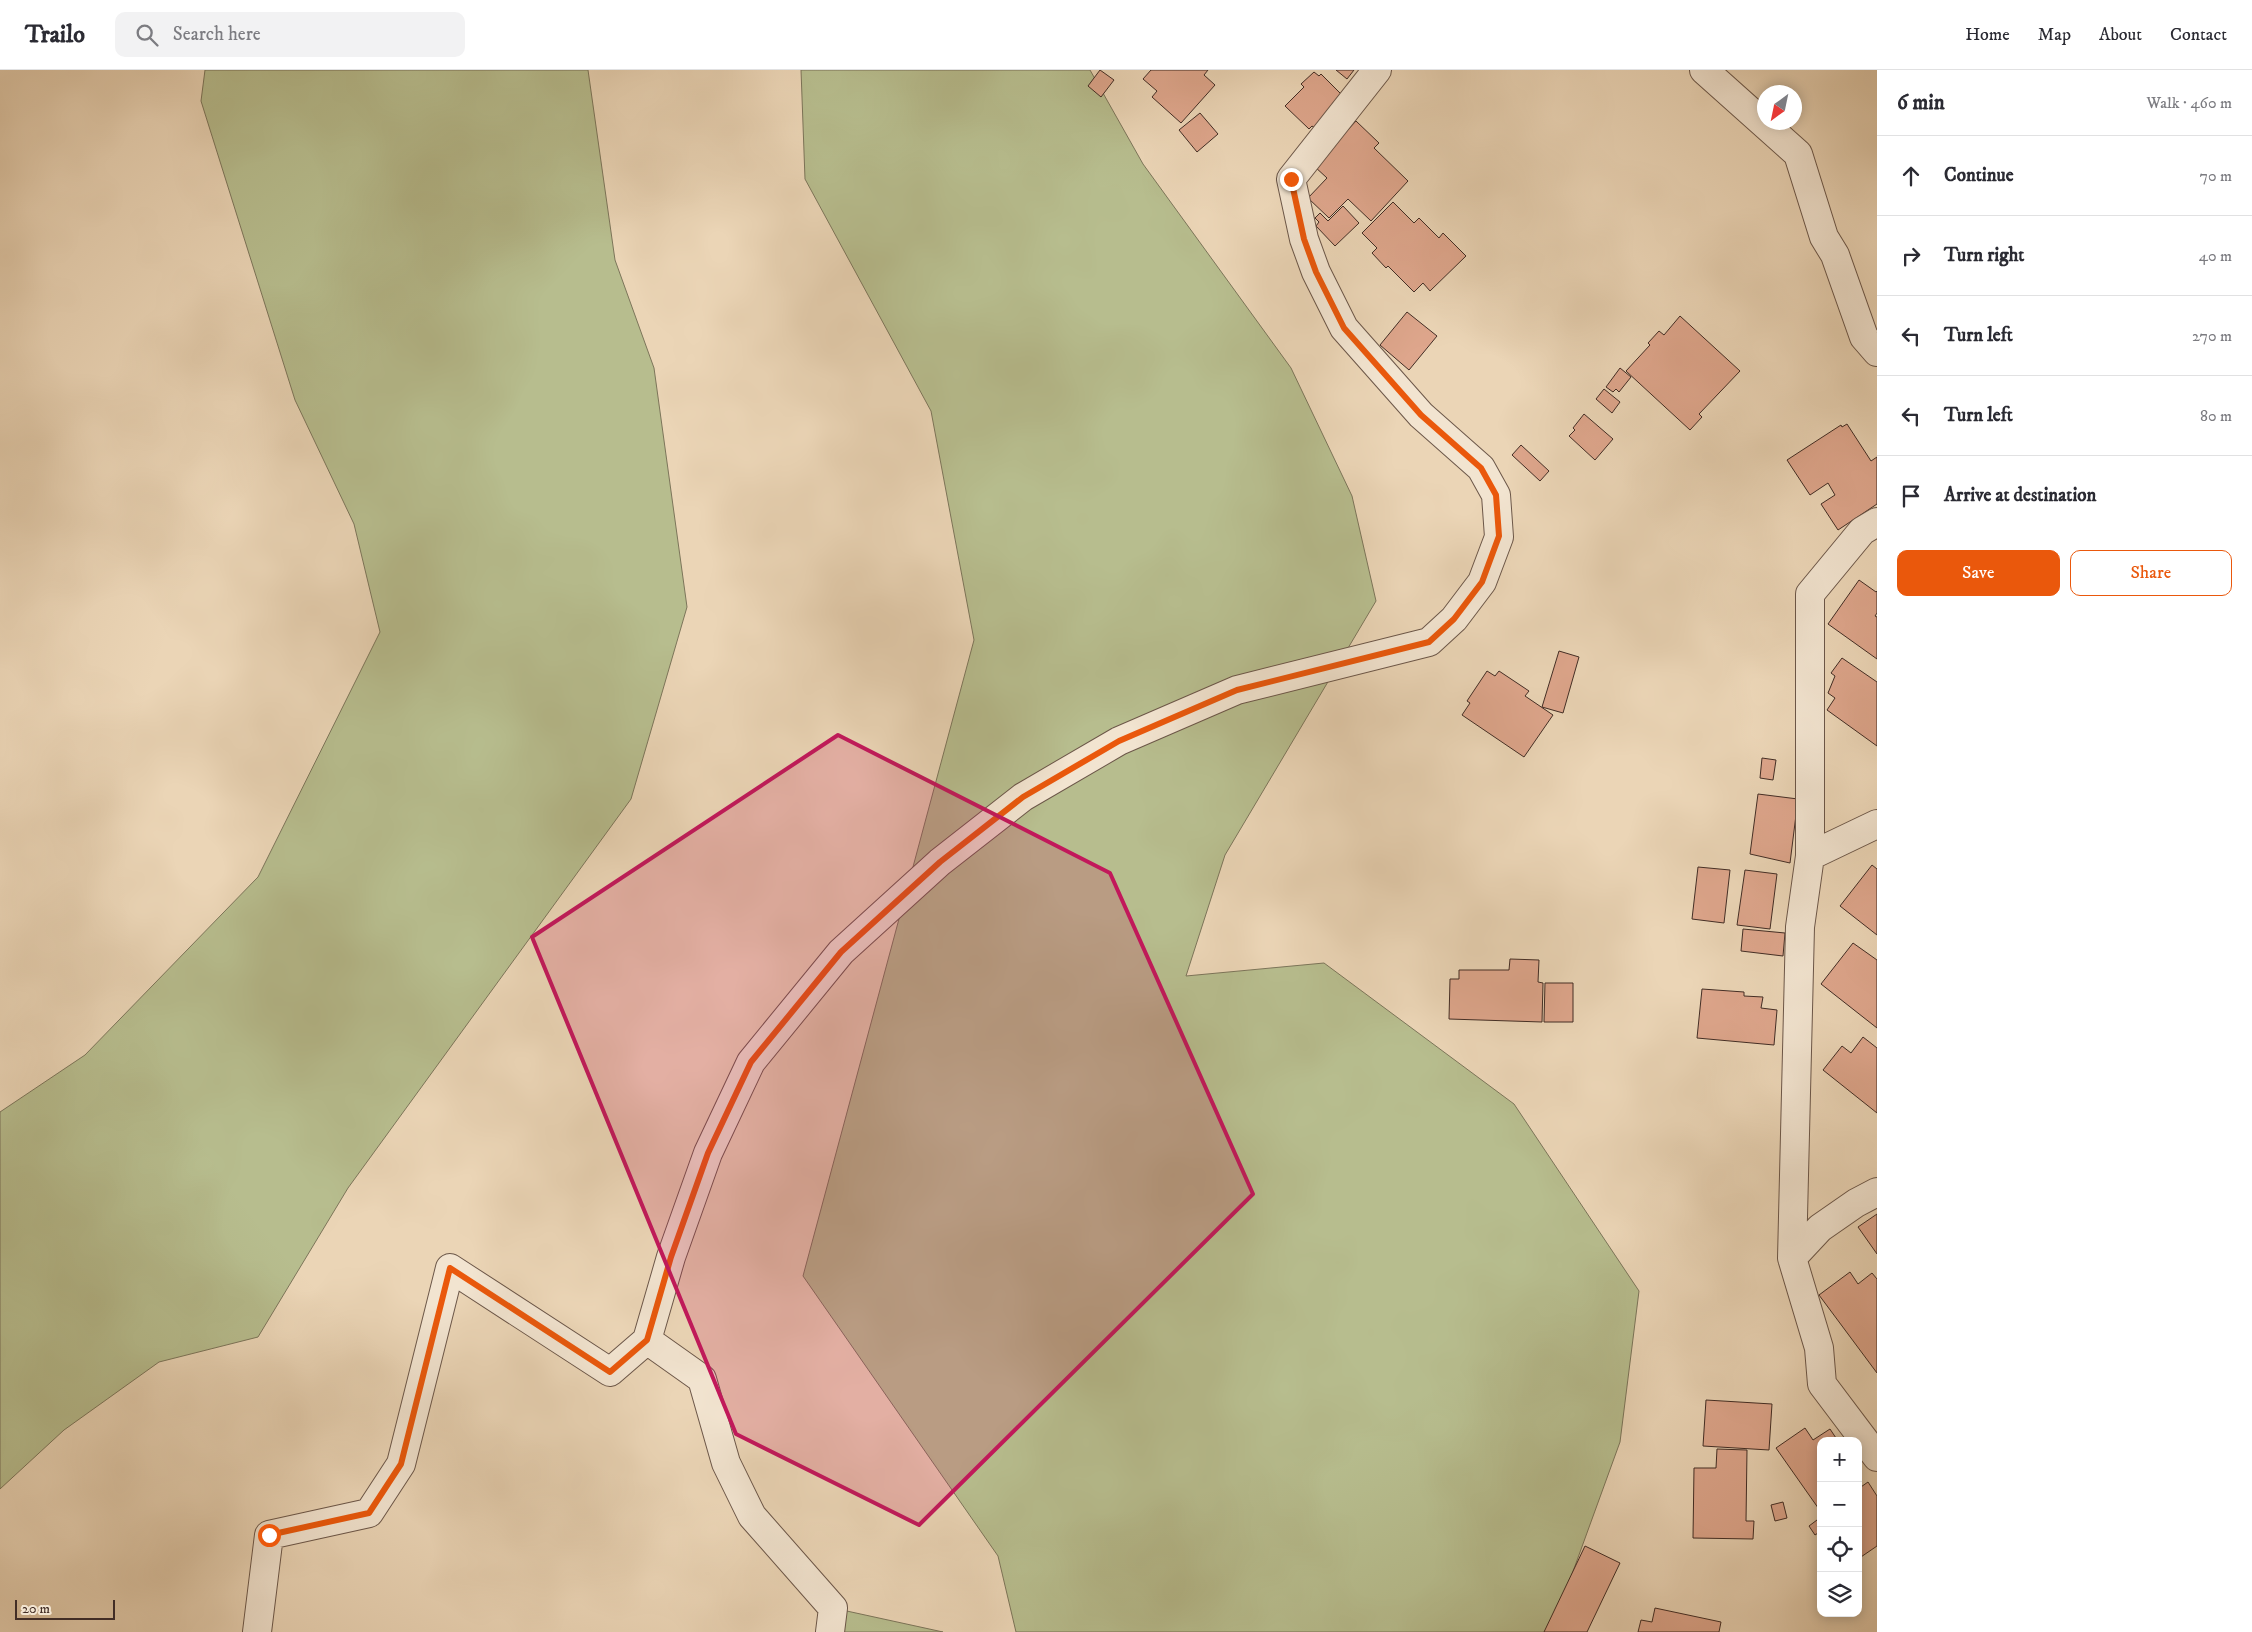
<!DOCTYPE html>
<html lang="en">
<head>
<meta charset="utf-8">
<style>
  :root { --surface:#fff; --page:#f2f2f3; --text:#2b2b33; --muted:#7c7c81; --line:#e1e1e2; --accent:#ea580c }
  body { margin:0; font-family:"IM FELL DW Pica",serif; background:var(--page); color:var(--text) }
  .controls { position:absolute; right:15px; bottom:15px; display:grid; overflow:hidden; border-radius:10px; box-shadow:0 2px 12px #0003 }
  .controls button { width:45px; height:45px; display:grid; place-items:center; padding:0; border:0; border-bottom:1px solid var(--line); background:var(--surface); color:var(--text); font:25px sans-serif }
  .compass { position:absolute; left:1757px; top:15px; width:45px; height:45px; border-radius:50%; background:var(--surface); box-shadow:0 2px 12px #0003; rotate:213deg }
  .scale { position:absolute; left:15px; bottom:12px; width:100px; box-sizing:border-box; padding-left:5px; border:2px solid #422d25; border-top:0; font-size:14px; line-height:18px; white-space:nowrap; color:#422d25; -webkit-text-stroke:4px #f2e4d0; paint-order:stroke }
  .stop { position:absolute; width:15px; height:15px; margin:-11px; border:4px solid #ea580c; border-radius:50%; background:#fff }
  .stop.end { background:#ea580c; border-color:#fff; box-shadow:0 1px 5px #0008 }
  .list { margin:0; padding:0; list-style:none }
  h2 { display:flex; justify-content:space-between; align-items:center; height:65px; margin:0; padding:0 20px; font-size:21px }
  h2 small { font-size:16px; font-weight:400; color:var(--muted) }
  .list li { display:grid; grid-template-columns:32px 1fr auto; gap:15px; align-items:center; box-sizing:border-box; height:80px; padding:0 20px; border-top:1px solid var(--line) }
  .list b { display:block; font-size:19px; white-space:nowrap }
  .list em { font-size:16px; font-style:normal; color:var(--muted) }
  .actions { display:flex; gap:10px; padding:15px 20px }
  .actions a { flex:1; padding:11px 0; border:1px solid var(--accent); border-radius:10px; text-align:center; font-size:18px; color:var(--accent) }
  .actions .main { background:var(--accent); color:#fff }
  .icon { flex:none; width:28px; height:28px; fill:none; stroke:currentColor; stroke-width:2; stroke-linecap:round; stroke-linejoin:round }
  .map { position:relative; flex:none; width:1877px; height:1562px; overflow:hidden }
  header { display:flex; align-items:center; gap:30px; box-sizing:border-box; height:70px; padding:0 25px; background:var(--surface); border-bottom:1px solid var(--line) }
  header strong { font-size:24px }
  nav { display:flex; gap:28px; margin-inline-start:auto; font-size:18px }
  .search { width:350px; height:45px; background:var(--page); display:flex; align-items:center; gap:12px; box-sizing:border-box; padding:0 18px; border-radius:10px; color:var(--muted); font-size:19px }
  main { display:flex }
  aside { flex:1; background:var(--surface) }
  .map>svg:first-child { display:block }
  .green { fill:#b7bd8e; stroke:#7c755a }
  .building { fill:#dea68c; stroke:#422d25 }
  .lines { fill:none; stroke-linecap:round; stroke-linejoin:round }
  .street-casing { stroke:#6c5749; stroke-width:30 }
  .street { stroke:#f2e4d0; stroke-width:28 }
  .route { stroke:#ea580c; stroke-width:6 }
  .marked { fill:#c2185b; fill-opacity:0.2; stroke:#c2185b; stroke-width:4; stroke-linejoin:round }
</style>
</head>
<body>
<header>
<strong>Trailo</strong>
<div class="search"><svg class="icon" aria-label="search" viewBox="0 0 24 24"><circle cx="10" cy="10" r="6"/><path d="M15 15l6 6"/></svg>Search here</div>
<nav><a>Home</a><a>Map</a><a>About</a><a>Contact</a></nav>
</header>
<main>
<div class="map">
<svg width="1877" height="1562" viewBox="0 0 1877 1562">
  <rect width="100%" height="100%" fill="#ebd5b6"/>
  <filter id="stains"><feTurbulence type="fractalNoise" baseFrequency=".004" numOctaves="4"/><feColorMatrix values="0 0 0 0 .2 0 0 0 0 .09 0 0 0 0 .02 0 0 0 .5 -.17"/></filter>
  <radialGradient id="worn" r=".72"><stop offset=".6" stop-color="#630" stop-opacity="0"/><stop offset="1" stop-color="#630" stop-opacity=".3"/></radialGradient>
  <path class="green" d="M205 0H588L615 190 654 298 687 537 631 729 348 1118 258 1267 159 1292 64 1360 0 1419V1042L85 985 258 807 380 562 354 454 295 330 201 31Z
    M801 0H1090L1143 94 1291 298 1352 426 1376 531 1225 785 1186 906 1324 893 1514 1034 1639 1221 1620 1372 1551 1562H1016L998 1486 803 1206 974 570 931 341 805 109Z
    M833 1538 943 1562H832Z"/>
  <path class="building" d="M1100 0 1114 10 1101 27 1088 16Z
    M1151 0H1208L1204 5 1215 15 1181 53 1152 27 1157 21 1143 9Z
    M1336 0H1354L1347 9Z
    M1314 2 1319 6 1321 4 1343 26 1315 58 1312 56 1309 59 1285 36 1304 17 1301 14Z
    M1200 43 1218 64 1197 82 1179 60Z
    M1356 51 1379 73 1374 78 1408 111 1371 151 1348 129 1329 148 1308 128 1327 108 1314 96Z
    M1393 132 1414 153 1419 148 1439 168 1443 163 1466 186 1430 221 1423 213 1414 222 1388 196 1386 198 1372 183 1377 178 1362 163Z
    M1343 136 1359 153 1335 176 1316 156 1319 152 1315 148 1320 143 1328 151Z
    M1407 242 1437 266 1409 300 1380 275Z
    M1680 246 1740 301 1699 344 1702 347 1690 360 1626 301 1650 275 1648 273 1659 261 1664 265Z
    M1620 298 1631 307 1619 322 1616 319 1613 322 1606 317Z
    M1604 319 1620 332 1612 343 1596 329Z
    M1584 344 1613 369 1595 390 1569 366 1575 360 1573 358Z
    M1847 354 1871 391 1877 387V434L1838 460 1821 434 1835 425 1828 413 1810 425 1787 390 1841 355 1842 357Z
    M1521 375 1549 401 1540 411 1512 385Z
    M1859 510 1876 522 1877 521V543L1875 546 1877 547V589L1828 554Z
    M1559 581 1579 587 1563 643 1542 637Z
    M1842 588 1877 612V676L1827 640 1835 628 1828 623 1835 606 1831 603Z
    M1487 601 1495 606 1499 601 1529 621 1525 626 1553 645 1524 687 1462 645 1470 633 1467 631Z
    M1762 688 1776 690 1773 710 1760 708Z
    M1758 724 1798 729 1790 793 1750 784Z
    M1872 795 1877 799V865L1840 836Z
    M1698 797 1730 800 1724 853 1692 849Z
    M1745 800 1777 804 1770 859 1737 855Z
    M1743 859 1785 863 1783 886 1741 881Z
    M1853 873 1877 890V958L1821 914Z
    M1510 889 1539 890 1538 912 1543 913 1542 952 1449 949 1450 909H1459V900H1509Z
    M1545 913H1573V952H1544Z
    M1702 919 1744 922V926L1763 927 1761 938 1777 940 1774 975 1697 968Z
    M1863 967 1877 978V1043L1823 1000 1842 976 1851 983Z
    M1877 1144V1184L1858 1157Z
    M1850 1202 1858 1214 1872 1203 1877 1209V1303L1819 1225Z
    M1706 1330 1772 1334 1769 1380 1703 1376Z
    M1805 1358 1813 1370 1830 1359 1838 1371H1821V1442L1776 1378Z
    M1717 1379 1747 1380 1746 1451H1754L1753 1469 1693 1468 1694 1398H1716Z
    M1868 1412 1877 1426V1476L1858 1489V1419Z
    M1783 1432 1787 1448 1775 1451 1771 1435Z
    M1817 1450 1821 1455V1461L1815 1465 1809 1456Z
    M1585 1476 1620 1493 1587 1562H1544Z
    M1655 1538 1721 1552 1719 1562H1638L1641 1550 1652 1552Z"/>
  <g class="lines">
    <g class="street-casing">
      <path id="street" d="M1704 0 1798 84 1824 167 1835 185 1864 267 1877 282
        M1877 452 1862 461 1810 524V786L1800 857 1792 1188 1819 1278 1822 1314 1877 1387
        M1810 786 1877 754
        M1792 1188 1820 1158 1856 1133 1877 1122
        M647 1270 702 1309 726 1393 752 1446 833 1538 830 1562
        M257 1562 269 1465 369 1443 401 1394 450 1198 610 1302 647 1270 671 1187 708 1083 751 992 841 882 940 792 1023 727 1119 671 1237 620 1429 572 1454 549 1482 512 1499 467 1496 425 1481 398 1421 345 1344 258 1316 202 1304 169 1291 109 1377 0"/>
    </g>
    <use href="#street" class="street"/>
  </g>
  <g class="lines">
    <path class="route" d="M269 1465 369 1443 401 1394 450 1198 610 1302 647 1270 671 1187 708 1083 751 992 841 882 940 792 1023 727 1119 671 1237 620 1429 572 1454 549 1482 512 1499 466 1496 425 1481 398 1421 345 1344 258 1316 202 1304 169 1291 109"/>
  </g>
  <path class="marked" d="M838 665 1110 803 1253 1124 919 1455 736 1364 532 867Z"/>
  <rect width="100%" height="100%" filter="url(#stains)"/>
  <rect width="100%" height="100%" fill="url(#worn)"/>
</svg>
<div class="controls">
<button>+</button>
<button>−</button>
<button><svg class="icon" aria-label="locate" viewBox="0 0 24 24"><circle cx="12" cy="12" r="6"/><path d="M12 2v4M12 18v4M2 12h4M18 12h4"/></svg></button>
<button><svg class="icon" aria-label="layers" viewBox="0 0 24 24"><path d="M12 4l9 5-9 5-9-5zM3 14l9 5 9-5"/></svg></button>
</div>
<svg class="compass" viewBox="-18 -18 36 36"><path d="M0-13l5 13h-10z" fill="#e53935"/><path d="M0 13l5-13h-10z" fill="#7c7c81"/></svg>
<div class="scale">20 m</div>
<div class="stop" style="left:269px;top:1465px"></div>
<div class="stop end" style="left:1291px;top:109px"></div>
</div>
<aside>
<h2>6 min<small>Walk · 460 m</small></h2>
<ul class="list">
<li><svg class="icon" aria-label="ahead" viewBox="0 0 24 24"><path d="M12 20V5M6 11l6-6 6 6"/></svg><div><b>Continue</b></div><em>70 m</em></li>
<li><svg class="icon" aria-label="right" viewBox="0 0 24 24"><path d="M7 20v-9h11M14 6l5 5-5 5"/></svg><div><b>Turn right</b></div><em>40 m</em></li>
<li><svg class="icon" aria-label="left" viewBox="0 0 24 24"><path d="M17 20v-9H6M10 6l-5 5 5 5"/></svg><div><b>Turn left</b></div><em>270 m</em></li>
<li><svg class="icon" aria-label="left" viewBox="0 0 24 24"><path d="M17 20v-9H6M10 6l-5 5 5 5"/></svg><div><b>Turn left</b></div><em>80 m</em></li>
<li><svg class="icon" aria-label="arrive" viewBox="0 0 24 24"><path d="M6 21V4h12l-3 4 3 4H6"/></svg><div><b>Arrive at destination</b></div></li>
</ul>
<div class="actions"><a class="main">Save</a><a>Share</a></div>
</aside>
</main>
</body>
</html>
